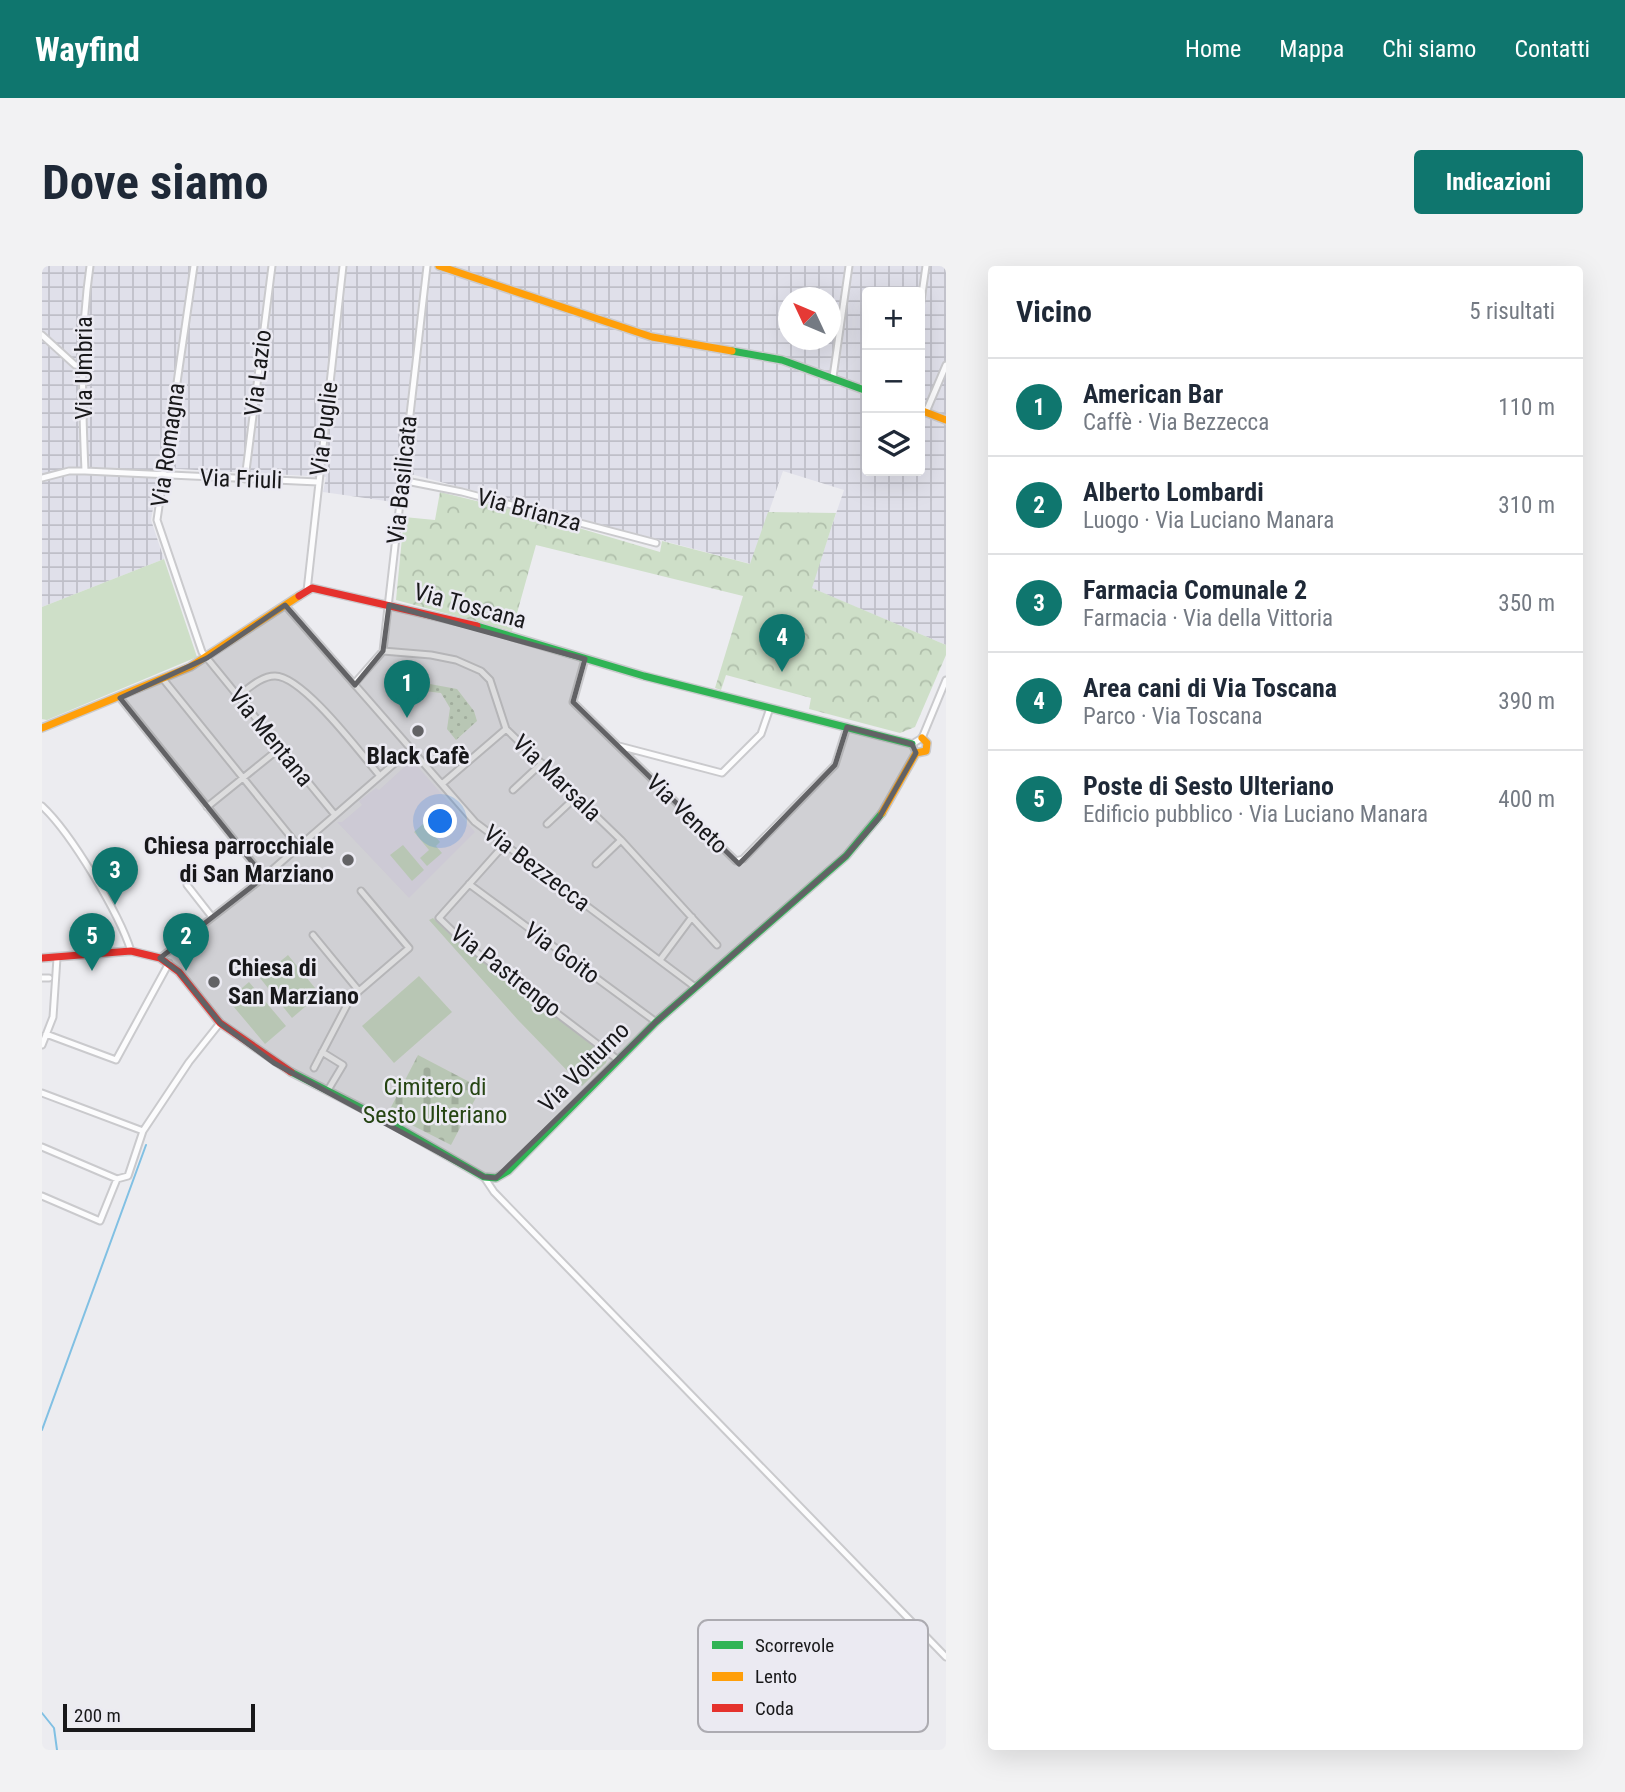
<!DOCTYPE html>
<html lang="it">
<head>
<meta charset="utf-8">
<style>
  :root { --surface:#fff; --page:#f2f2f3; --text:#1f2937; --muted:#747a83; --line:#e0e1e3; --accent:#0f766e }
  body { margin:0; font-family:"Roboto Condensed",sans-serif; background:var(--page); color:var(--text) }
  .controls { position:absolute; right:21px; top:21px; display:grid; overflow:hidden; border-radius:7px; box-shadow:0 7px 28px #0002 }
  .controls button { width:63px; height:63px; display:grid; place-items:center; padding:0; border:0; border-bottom:2px solid var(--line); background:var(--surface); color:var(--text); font:35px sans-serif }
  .compass { position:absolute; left:736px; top:21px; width:63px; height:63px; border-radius:50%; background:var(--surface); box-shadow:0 7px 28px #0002; rotate:314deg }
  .scale { position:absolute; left:21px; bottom:18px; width:192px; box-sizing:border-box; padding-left:7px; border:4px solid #18181a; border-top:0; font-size:19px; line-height:24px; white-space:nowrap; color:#18181a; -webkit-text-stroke:5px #ebeaf2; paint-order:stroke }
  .you { position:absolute; left:399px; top:556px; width:24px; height:24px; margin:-18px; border:5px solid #fff; border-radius:50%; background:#1a73e8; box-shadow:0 0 0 10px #1a73e833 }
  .badge { display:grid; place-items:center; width:46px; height:46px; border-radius:50%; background:var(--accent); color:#fff; font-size:23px; font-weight:700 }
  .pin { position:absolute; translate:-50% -58px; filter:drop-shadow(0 2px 4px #0008) }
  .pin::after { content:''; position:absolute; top:37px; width:24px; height:21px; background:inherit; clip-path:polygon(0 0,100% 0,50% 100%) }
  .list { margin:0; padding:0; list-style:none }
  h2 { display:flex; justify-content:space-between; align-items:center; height:91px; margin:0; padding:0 28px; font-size:30px }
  h2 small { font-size:23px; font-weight:400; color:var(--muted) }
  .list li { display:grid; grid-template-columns:46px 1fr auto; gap:21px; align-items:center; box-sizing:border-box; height:98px; padding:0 28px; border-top:2px solid var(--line) }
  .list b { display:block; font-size:26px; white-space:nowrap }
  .list p { margin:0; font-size:23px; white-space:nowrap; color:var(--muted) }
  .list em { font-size:23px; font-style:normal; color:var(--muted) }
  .icon { flex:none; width:38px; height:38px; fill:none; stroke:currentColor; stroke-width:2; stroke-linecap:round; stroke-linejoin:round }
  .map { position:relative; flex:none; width:904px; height:1484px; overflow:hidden; border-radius:7px }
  header { display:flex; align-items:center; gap:42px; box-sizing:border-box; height:98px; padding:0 35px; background:var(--accent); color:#fff }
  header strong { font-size:33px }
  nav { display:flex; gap:38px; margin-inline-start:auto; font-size:24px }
  .intro { display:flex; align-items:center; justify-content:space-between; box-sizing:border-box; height:168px; padding:0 42px }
  h1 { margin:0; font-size:49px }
  .button { padding:18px 32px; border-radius:7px; background:var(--accent); color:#fff; font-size:24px; font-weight:700 }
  main { display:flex; gap:42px; padding:0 42px }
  aside { flex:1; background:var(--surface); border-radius:7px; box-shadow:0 7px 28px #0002 }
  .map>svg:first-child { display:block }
  .industrial { fill:url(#industrial-grid); fill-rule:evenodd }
  .education { fill:#e8e4f2 }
  .grass { fill:url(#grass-dots) }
  .cemetery { fill:url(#cemetery-stones) }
  .park { fill:url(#park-crowns) }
  .garden { fill:#cedfc8 }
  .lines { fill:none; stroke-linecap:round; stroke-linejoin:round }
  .stream { stroke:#81c0e3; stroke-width:2 }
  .street-casing { stroke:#cacacd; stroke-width:9 }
  .fast-casing { stroke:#cacacd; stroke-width:10 }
  .slow-casing { stroke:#cacacd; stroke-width:10 }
  .jam-casing { stroke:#cacacd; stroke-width:10 }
  .street { stroke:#fcfcfd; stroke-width:5 }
  .fast { stroke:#30b455; stroke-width:7 }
  .slow { stroke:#ff9f0a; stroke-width:7 }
  .jam { stroke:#e5322d; stroke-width:7 }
  .marked { fill:#626265; fill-opacity:0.2; stroke:#626265; stroke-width:5; stroke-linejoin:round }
  .poi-dot { fill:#626265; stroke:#ebeaf2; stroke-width:2.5 }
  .labels { text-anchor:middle; stroke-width:5; stroke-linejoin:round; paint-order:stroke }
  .street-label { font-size:24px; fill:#18181a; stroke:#ebeaf2 }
  .poi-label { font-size:24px; font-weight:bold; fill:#18181a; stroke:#ebeaf2 }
  .park-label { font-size:24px; fill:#264513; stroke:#ebeaf2 }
  .key { fill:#ebeaf2; stroke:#acabb1; stroke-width:2 }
  .key-label { font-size:19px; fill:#18181a }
</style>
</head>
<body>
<header>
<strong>Wayfind</strong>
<nav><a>Home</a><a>Mappa</a><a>Chi siamo</a><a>Contatti</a></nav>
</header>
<div class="intro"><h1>Dove siamo</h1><a class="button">Indicazioni</a></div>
<main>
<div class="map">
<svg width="904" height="1484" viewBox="0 0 904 1484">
  <defs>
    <pattern id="industrial-grid" width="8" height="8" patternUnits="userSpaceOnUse" patternTransform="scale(1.75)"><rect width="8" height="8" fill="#e0e0ea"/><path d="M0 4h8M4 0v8" fill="none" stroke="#bfbfc8"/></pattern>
    <pattern id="grass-dots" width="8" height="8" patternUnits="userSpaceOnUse" patternTransform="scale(1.75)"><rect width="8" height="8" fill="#cedfc8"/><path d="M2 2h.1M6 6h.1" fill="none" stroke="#b0bfab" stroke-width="1.8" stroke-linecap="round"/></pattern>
    <pattern id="cemetery-stones" width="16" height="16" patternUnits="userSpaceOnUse" patternTransform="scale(1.75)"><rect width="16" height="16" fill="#cedfc8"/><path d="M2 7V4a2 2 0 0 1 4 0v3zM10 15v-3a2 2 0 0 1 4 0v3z" fill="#b0bfab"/></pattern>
    <pattern id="park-crowns" width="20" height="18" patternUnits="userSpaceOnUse" patternTransform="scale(1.75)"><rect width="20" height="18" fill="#cedfc8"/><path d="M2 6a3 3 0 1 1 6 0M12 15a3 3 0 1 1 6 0" fill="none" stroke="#b0bfab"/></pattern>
  </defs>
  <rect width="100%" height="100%" fill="#ececf0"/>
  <path class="industrial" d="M0 0H904V379L769 322 802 224 741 205 709 298 357 205 351 236 281 226 284 211 118 202 109 254 122 293 0 341ZM825 26H878V205H825ZM746 32H788V74H746Z"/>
  <path class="education" d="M370 494 433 566 367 632 295 556H300L320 539 317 535 334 522 337 524Z"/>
  <path class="grass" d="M377 416 415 423 432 445 435 455 414 474 405 463 408 442 399 427 375 424 362 439 350 426Z"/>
  <path class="cemetery" d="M376 789 439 822 409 879 346 847Z"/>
  <path class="park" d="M398 226 503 252 618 286 620 275 708 298 726 246 794 247 770 322 904 379V389L873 461 858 467 767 443 769 432 684 409 679 424 673 422 701 330 494 279 470 365 354 334 362 251 393 254Z"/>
  <path class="garden" d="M122 293 155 391 5 454 0 453V341Z
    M382 557 398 576 394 580 400 587 385 600 378 592 387 584 372 566Z
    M361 579 382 604 370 615 348 589Z
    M391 652 421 681 566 789 564 797 540 820 476 754 387 654Z
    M246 689 278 728 250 752 218 712Z
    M377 710 410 746 352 797 320 760Z
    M207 716 244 760 223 778 186 734Z"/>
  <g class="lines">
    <path class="stream" d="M0 1164 104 879
      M0 1447 12 1462 15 1484"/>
    <g class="street-casing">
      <path id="street" d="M152 0 115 254 160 386 293 549
        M878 42 884 0
        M0 69 33 99 39 100
        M791 111 807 0
        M884 146 904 99
        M43 205C40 136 38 69 48 0
        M0 212 27 205H43L276 216
        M203 213 230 0
        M359 214 420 226 614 277
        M265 325 301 0
        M243 339 433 556 653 721
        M341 385 389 389 414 394 439 405 448 414 464 463 579 574 675 679
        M543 393 531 436 694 595 701 593 793 499 805 461
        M121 413 257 581
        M312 418 341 385 385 0
        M196 430C207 422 219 410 233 410 261 410 319 488 338 510
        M78 432 222 611
        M577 480 680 507 719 468 728 442
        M874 487 870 478 880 472 904 414
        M400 518 464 463
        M471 524 500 497
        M0 540C29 567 77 647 89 685
        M165 541 238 482
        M505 558 534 531
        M463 578 397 652 425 679 575 793
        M554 598 579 574
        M427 618 614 756
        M145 619 170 651
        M271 669 317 725
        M118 692 222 611 369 483
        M618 694 650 651
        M0 712H7
        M4 768 74 794 127 697
        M0 779 11 751 15 692
        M280 786 301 799 286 824
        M272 802 305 739 317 725 367 682 319 625
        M0 827 101 865
        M0 881 75 913
        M442 911 452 926 904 1391
        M0 930 58 955 75 913 86 910 101 865 147 796 178 757"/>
    </g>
    <g class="fast-casing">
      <path id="fast" d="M690 85 740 94 825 125
        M435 360 602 410 870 478
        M249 806 343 854 442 911 454 912 466 905 614 756 804 590 840 547"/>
    </g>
    <g class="slow-casing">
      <path id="slow" d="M397 0 610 71 690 85
        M878 144 904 154
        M0 462 148 401 257 330
        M840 547 874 487 884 485 885 477 880 472"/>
    </g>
    <g class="jam-casing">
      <path id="jam" d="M257 330 270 322 435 360
        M0 692 89 685 118 692 137 706 178 757 249 806"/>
    </g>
    <use href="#street" class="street"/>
    <use href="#fast" class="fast"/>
    <use href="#slow" class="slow"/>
    <use href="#jam" class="jam"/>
  </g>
  <path class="marked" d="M243 339 313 419 341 385 347 339 543 393 531 436 697 598 793 499 805 461 870 478 874 487 837 552 804 590 614 756 454 912 442 911 232 797 178 757 137 706 118 692 222 611 78 432 165 392Z"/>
  <g class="poi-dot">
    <circle cx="376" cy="465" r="7"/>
    <circle cx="306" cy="594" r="7"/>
    <circle cx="172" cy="716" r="7"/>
  </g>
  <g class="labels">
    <g class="street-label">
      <text transform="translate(42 102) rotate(-90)" y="8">Via Umbria</text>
      <text transform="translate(216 107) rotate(-83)" y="8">Via Lazio</text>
      <text transform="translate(282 163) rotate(-83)" y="8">Via Puglie</text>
      <text transform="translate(126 179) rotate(-82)" y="8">Via Romagna</text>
      <text transform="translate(199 213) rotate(2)" y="8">Via Friuli</text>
      <text transform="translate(360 214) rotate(-84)" y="8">Via Basilicata</text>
      <text transform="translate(487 244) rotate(15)" y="8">Via Brianza</text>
      <text transform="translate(428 340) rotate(15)" y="8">Via Toscana</text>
      <text transform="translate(229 471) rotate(51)" y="8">Via Mentana</text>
      <text transform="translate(515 512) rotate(44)" y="8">Via Marsala</text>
      <text transform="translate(645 548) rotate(44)" y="8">Via Veneto</text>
      <text transform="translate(495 602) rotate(37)" y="8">Via Bezzecca</text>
      <text transform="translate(520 687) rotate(36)" y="8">Via Goito</text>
      <text transform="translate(464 705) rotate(38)" y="8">Via Pastrengo</text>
      <text transform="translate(542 801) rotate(-45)" y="8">Via Volturno</text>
    </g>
    <g class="poi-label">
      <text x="376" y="498">Black Cafè</text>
      <text x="292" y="588" text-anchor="end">Chiesa parrocchiale<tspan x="292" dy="28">di San Marziano</tspan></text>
      <text x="186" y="710" text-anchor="start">Chiesa di<tspan x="186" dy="28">San Marziano</tspan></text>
    </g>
    <g class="park-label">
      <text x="393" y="829">Cimitero di<tspan x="393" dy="28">Sesto Ulteriano</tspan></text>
    </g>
  </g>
  <rect x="656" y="1354" width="230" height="112" rx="10" class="key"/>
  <rect x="670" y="1375" width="31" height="8" fill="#30b455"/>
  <rect x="670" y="1406" width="31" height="9" fill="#ff9f0a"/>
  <rect x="670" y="1438" width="31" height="8" fill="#e5322d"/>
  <g class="key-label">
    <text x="713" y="1386">Scorrevole</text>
    <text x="713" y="1417">Lento</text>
    <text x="713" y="1449">Coda</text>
  </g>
</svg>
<div class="controls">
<button>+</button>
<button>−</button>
<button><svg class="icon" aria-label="layers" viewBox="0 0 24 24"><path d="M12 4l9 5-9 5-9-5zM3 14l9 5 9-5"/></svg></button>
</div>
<svg class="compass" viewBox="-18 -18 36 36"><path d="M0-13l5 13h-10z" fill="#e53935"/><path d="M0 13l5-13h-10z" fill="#747a83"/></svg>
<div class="scale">200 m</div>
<div class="you"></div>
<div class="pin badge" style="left:365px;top:452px">1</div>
<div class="pin badge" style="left:144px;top:705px">2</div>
<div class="pin badge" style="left:73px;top:639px">3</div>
<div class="pin badge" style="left:740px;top:406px">4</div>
<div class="pin badge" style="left:50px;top:705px">5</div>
</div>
<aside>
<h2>Vicino<small>5 risultati</small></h2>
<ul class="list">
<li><span class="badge">1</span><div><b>American Bar</b><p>Caffè · Via Bezzecca</p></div><em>110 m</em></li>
<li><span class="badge">2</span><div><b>Alberto Lombardi</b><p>Luogo · Via Luciano Manara</p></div><em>310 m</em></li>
<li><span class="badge">3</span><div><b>Farmacia Comunale 2</b><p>Farmacia · Via della Vittoria</p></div><em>350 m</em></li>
<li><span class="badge">4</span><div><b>Area cani di Via Toscana</b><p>Parco · Via Toscana</p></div><em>390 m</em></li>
<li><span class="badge">5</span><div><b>Poste di Sesto Ulteriano</b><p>Edificio pubblico · Via Luciano Manara</p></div><em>400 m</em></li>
</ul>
</aside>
</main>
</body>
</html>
